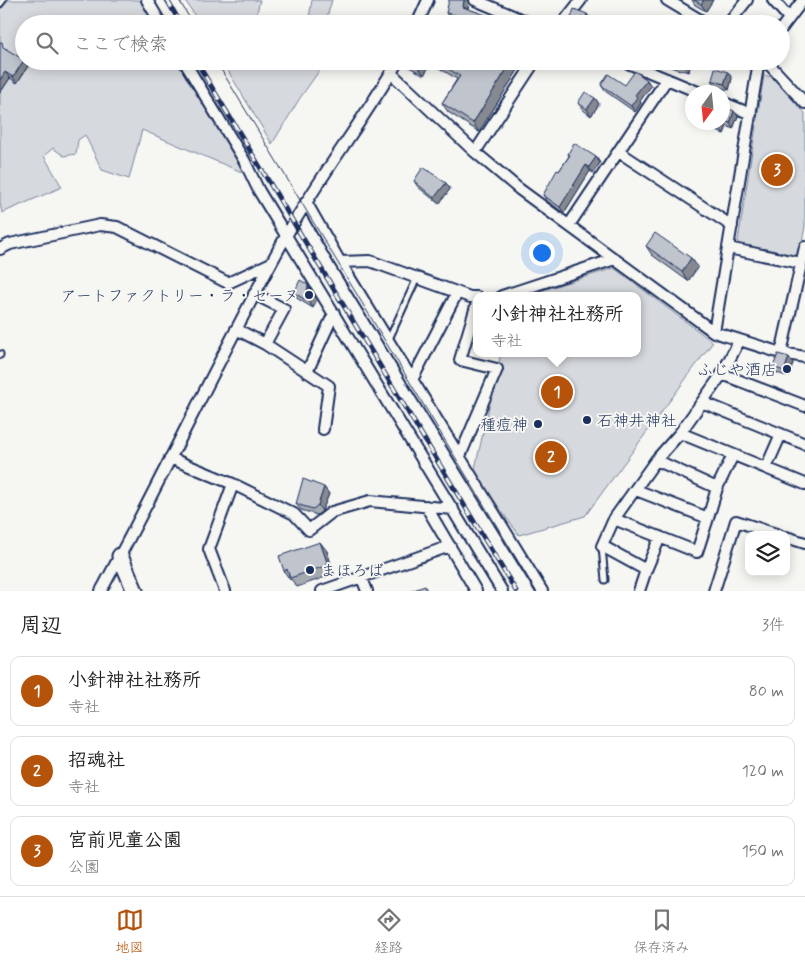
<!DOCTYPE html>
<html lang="ja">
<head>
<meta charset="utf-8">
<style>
  :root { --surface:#fff; --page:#f6f6f6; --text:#222; --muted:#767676; --line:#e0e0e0; --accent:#b45309 }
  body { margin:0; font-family:Mynerve,"Klee One",sans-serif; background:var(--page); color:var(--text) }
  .controls { position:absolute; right:15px; bottom:15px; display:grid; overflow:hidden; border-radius:10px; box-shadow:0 2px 12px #0003 }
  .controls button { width:45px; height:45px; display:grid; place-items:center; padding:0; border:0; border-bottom:1px solid var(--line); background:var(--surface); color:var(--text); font:25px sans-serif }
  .compass { position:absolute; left:685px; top:85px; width:45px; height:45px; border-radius:50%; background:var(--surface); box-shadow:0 2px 12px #0003; rotate:195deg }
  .you { position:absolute; left:541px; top:252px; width:18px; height:18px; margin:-12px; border:4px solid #fff; border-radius:50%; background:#1a73e8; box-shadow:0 0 0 8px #1a73e833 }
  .badge { display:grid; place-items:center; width:32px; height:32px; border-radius:50%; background:var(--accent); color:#fff; font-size:16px; font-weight:700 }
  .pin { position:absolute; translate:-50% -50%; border:2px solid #fff; box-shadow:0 1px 5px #0006 }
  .popup { position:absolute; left:473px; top:292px; width:168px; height:65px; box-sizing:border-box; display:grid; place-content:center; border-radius:10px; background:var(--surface); filter:drop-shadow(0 1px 4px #0005); font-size:16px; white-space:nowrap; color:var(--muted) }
  .popup b { font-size:19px; color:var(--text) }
  .popup::after { content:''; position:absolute; left:50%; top:100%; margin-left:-10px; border:10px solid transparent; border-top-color:var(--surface) }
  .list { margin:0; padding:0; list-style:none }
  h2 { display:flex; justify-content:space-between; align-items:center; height:65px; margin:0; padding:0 20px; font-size:21px }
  h2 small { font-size:16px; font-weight:400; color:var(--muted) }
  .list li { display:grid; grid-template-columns:32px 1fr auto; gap:15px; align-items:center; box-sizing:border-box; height:70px; margin:0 10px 10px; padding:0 10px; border:1px solid var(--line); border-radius:10px }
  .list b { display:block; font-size:19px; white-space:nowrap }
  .list p { margin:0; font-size:16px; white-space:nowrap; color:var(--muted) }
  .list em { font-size:16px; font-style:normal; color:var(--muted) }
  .icon { flex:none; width:28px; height:28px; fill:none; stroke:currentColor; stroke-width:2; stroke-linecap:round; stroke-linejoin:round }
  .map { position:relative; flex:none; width:805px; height:591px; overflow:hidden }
  .search { position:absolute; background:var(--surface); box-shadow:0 2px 12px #0003; left:15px; right:15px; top:15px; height:55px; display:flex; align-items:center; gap:12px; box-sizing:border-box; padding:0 18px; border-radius:28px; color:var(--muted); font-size:19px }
  .sheet { height:305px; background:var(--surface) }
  nav { display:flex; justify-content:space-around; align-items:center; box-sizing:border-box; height:70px; border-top:1px solid var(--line); background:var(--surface); font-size:14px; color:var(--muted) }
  nav a { display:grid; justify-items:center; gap:2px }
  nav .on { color:var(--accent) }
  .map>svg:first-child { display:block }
  .green { fill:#d6d9dd; stroke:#78849e }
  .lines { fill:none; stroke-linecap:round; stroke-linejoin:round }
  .lane-casing { stroke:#1b2f5e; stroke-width:9 }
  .street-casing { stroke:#1b2f5e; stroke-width:14 }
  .secondary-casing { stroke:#1b2f5e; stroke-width:19 }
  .lane { stroke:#f6f6f2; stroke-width:5 }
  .street { stroke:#f6f6f2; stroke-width:10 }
  .secondary { stroke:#f6f6f2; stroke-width:15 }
  .tram { stroke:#1b2f5e; stroke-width:1 }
  .rail-casing { stroke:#1b2f5e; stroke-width:5 }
  .rail { stroke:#f6f6f2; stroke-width:3; stroke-dasharray:9; stroke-linecap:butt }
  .wall { fill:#a5a9b0; stroke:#1b2f5e }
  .shaded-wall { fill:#868990; stroke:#1b2f5e }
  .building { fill:#c0c4cd; stroke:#1b2f5e }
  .poi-dot { fill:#1b2f5e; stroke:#f6f6f2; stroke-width:2 }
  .labels { text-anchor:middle; stroke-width:4; stroke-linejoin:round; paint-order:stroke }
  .poi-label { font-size:16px; fill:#1b2f5e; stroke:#f6f6f2; text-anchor:end }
</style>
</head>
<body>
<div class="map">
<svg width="805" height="591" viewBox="0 0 805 591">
  <rect width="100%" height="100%" fill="#f6f6f2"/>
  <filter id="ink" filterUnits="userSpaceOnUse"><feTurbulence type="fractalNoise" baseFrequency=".02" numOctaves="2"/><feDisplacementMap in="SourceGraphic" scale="10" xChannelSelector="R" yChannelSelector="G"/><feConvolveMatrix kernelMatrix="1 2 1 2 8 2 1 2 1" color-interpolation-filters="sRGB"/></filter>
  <g filter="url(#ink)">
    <path class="green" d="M0 0H142L156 24H24V61H179L240 159 244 173 142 130 129 179 102 170 85 135 78 140 76 154 64 156 53 148 44 156 62 187 2 213 0 203Z
      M185 0H260L254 24H200Z
      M312 0H332L325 24H308Z
      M222 61H326L300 98 272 144Z
      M764 75 772 77 805 113V227L798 260 737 247Z
      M614 268 713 342 585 516 519 535 474 473 501 353H637V296H524Z"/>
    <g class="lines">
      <g class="lane-casing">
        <path id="lane" d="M0 4 3 0
          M389 339 417 278
          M0 354V355
          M602 547 605 580"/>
      </g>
      <g class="street-casing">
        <path id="street" d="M147 0 161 24
          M475 0 532 24
          M667 0 707 24
          M773 0 789 18
          M417 24 428 0
          M562 24 581 0
          M728 24 747 0
          M781 29 803 0
          M184 61 244 160 259 191 502 591
          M623 61 698 92
          M766 61 805 103
          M391 73 475 152 519 189 714 332 781 353 805 357
          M722 102 751 114
          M475 152 535 61
          M619 152 732 226
          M306 202 340 262 542 591
          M569 225 667 79
          M728 248 801 263
          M0 249 10 244 100 225 117 227 228 283 271 263
          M340 262 370 261 470 297H477
          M254 294 284 309 265 344
          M502 296 615 259
          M236 329 265 344 329 386 323 429
          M714 332 759 61
          M781 353 805 247
          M307 372 334 313
          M722 374 805 406
          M412 380 457 293
          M702 402 805 444
          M680 433 805 484
          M460 456 497 369 460 360 477 303
          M170 458 233 484 294 514 309 530 332 512 370 501 453 509
          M656 460 717 488
          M766 468 781 434
          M426 506 476 591
          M708 518 717 488 733 455
          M614 519 697 552 708 518 636 490
          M786 537 805 543
          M646 570 660 537
          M361 576 367 591
          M101 591C165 474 221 353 286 236 320 176 363 121 398 61
          M225 591 209 549 233 484
          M322 591 450 546
          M639 591 646 570 602 546 614 519 656 460 680 433 722 374 739 341
          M714 591 736 521 779 535"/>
      </g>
      <g class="secondary-casing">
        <path id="secondary" d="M120 556 135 591"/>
      </g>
      <use href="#lane" class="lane"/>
      <use href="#street" class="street"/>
      <use href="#secondary" class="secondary"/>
      <path class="tram" d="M179 0 193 24
        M216 61 536 591"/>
      <g class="rail-casing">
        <path id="rail" d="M167 0 181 24
          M196 61 516 591"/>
      </g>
      <use href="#rail" class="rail"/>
    </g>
    <path class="wall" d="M692 0H713L706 11 695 5Z
      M469 2 468 9 488 16 492 22V24H465L464 22 450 19 446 13Z
      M6 48 7 50 24 61 28 66 17 83 10 78 0 93Z
      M402 61H467L470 63 489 69 493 61H523V62L479 132 448 112 442 103 457 79 431 63 424 75 405 65Z
      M661 61H691L689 72 673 68Z
      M711 61H721L720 64Z
      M732 78 729 90 716 87 712 80Z
      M647 80 651 86 640 101 641 103 635 112 605 91 601 85H625Z
      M595 98 599 104 591 116 582 109 578 103Z
      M722 106 738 116 733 129 727 126 724 134 714 130 711 125Z
      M568 154 596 157 600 163 593 173 590 171 564 213 547 201 543 195 569 156Z
      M414 181 446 183 450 189 439 204 418 187Z
      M646 246 691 258 698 267 688 281 652 255Z
      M307 284 317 299 313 308 298 299 294 293Z
      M793 363 789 377 777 373 773 367Z
      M324 487 329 494 322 511 317 515 301 510 296 504Z
      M327 551 334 574 297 587 291 579 290 580 284 571Z"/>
    <path class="shaded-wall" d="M464 0H467L469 2 467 14 463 7Z
      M704 0H713L706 11 701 4Z
      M587 14 592 20 590 24H584Z
      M488 16 492 22V24H487L486 22Z
      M24 60 28 66 17 83 13 77Z
      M421 61H429L431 63 424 75 418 67Z
      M512 61H523V62L479 132 473 123Z
      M686 61H691L689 72 684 66Z
      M5 72 10 78 0 93V80Z
      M728 72 732 78 729 90 724 84Z
      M647 80 651 86 640 101 641 103 635 112 631 106 635 95Z
      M595 98 599 104 591 116 587 109Z
      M734 111 738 116 733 129 730 123Z
      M724 121 727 126 724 134 720 129Z
      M596 157 600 163 593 173 589 167Z
      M586 165 590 171 564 213 560 207Z
      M446 183 450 189 439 204 434 198Z
      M691 258 698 267 688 281 682 272Z
      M308 286 313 293 311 296 307 290Z
      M312 293 317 299 313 308 308 301Z
      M789 357 793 363 789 377 784 371Z
      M324 487 329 494 322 511 318 505Z
      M320 542 327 551 334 574 328 565Z"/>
    <path class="building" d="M449 0H464L463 7 488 16 486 22H483V24H471L463 21 464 17 446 13Z
      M694 0H704L701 4Z
      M574 9 587 14 584 24H569Z
      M0 42H2L3 47 24 60 13 77 5 72 0 80Z
      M408 61H421L418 67Z
      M436 61H467L470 63 471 61H477L489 69 493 61H512L473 123 442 103 460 76Z
      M667 61H686L684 66Z
      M715 68 728 72 724 84 712 80Z
      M635 71 647 80 635 95 637 97 631 106 601 85 608 74 625 85Z
      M585 92 595 98 587 109 578 103Z
      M722 106 734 111 730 123 724 121 720 129 711 125 712 122H722Z
      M574 143 596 157 589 167 586 165 560 207 543 195 557 170 559 171 570 155 568 154Z
      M423 167 446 183 434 198 414 181Z
      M655 233 691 258 682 272 646 246Z
      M300 280 307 284 308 286 307 290 312 293 308 301 294 293Z
      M778 354 789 357 784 371 773 367Z
      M303 479 324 487 318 505 313 509 296 504Z
      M320 542 328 565 290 578 287 569 284 571 279 556Z
      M425 586 427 591H411Z"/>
  </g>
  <g class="poi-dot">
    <circle cx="309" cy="295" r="5"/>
    <circle cx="787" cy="369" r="5"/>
    <circle cx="587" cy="420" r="5"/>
    <circle cx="538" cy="424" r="5"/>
    <circle cx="310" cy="570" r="5"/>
  </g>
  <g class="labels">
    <g class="poi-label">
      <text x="299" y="301">アートファクトリー・ラ・セーヌ</text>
      <text x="777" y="375">ふじや酒店</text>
      <text x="597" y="426" text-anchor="start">石神井神社</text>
      <text x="528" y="430">種痘神</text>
      <text x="320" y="576" text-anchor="start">まほろば</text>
    </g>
  </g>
</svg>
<div class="controls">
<button><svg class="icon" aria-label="layers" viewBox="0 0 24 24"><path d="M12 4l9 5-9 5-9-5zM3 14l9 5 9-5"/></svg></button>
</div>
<svg class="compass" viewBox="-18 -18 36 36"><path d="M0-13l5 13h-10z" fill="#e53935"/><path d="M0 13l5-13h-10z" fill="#767676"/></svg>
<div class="you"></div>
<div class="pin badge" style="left:557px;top:392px">1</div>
<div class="popup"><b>小針神社社務所</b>寺社</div>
<div class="pin badge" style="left:551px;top:457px">2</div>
<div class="pin badge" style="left:777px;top:170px">3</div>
<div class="search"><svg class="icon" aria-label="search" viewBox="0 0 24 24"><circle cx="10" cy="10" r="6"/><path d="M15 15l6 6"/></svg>ここで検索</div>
</div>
<section class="sheet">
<h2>周辺<small>3件</small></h2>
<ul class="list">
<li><span class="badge">1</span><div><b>小針神社社務所</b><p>寺社</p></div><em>80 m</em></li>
<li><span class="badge">2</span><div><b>招魂社</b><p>寺社</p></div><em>120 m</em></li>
<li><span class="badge">3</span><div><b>宮前児童公園</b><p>公園</p></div><em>150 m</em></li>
</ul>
</section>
<nav>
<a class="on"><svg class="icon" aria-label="map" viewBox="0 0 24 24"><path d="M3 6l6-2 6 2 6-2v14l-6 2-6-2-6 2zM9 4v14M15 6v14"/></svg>地図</a>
<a><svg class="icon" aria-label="directions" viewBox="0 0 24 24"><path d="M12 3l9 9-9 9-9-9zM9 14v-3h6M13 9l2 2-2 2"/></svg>経路</a>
<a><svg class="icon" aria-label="saved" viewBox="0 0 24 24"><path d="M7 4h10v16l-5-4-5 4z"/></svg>保存済み</a>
</nav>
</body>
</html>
